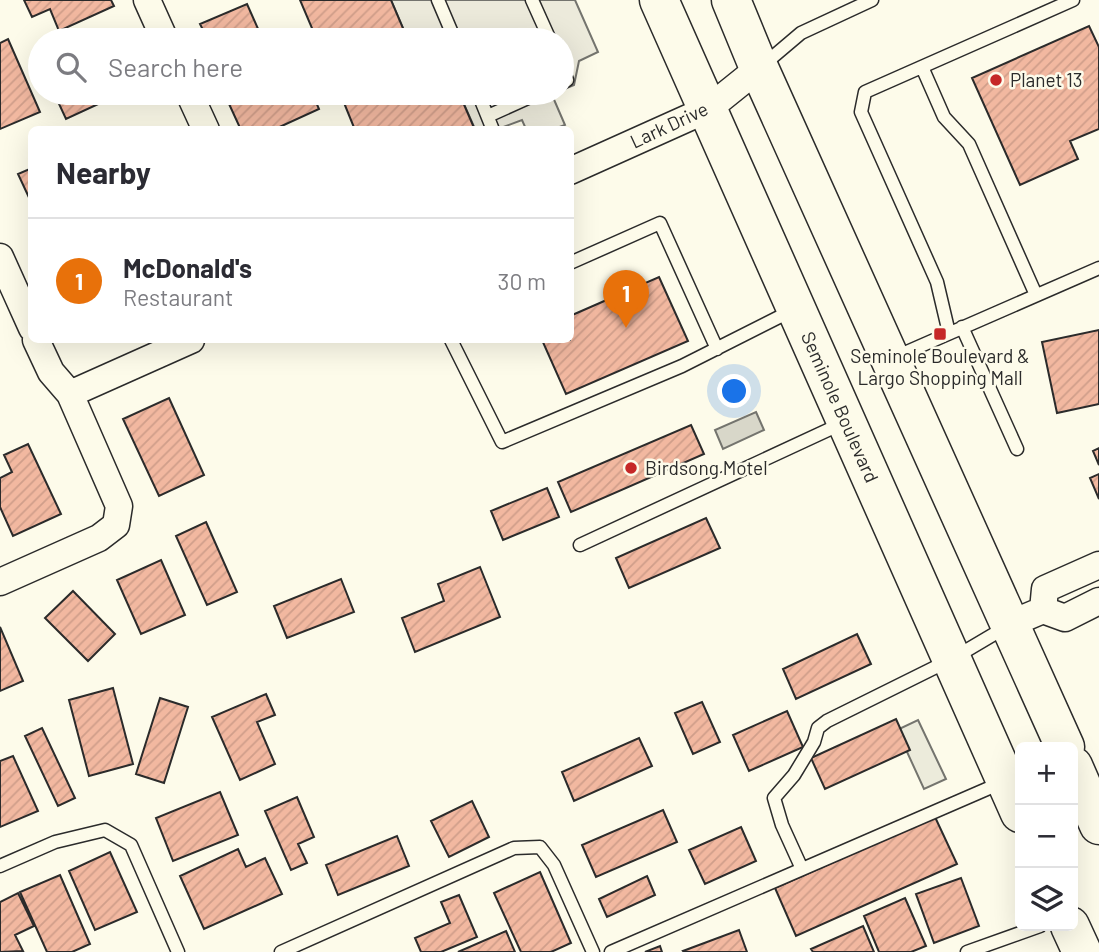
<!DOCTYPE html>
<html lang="en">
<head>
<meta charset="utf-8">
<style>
  :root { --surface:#fff; --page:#f7f7f7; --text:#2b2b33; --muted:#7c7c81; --line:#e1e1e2; --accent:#c62828 }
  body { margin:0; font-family:Barlow,sans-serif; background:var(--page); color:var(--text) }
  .controls { position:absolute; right:21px; bottom:21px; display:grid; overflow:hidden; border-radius:10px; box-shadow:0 7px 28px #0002 }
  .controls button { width:63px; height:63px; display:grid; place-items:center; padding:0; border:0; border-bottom:2px solid var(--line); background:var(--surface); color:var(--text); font:35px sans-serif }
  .you { position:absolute; left:735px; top:392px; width:24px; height:24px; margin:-18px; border:5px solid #fff; border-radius:50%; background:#1a73e8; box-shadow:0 0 0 10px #1a73e833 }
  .badge { display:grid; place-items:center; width:46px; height:46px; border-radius:50%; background:var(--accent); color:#fff; font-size:23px; font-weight:700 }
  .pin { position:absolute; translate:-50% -58px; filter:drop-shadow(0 2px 4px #0008) }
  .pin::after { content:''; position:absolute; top:37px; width:24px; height:21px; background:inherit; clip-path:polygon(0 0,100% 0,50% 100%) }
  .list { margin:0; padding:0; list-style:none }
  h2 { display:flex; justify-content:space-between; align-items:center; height:91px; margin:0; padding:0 28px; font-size:30px }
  h2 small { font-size:23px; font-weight:400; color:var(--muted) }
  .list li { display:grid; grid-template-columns:46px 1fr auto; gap:21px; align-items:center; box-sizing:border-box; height:126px; padding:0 28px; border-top:2px solid var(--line) }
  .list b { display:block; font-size:26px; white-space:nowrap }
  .list p { margin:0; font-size:23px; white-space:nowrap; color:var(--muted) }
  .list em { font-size:23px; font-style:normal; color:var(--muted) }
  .icon { flex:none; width:38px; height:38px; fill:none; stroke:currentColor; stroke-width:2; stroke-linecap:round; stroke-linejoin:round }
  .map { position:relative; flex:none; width:1099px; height:952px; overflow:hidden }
  .search { position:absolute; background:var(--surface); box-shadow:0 7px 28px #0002; left:28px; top:28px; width:546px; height:77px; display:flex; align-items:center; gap:18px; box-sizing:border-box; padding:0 24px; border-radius:38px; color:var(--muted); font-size:26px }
  .panel { position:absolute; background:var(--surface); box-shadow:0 7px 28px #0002; left:28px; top:126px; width:546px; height:217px; border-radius:10px }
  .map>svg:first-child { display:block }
  .grass { fill:#ecebdb; stroke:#74746e; stroke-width:2 }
  .parking { fill:#eceadb; stroke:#74746e; stroke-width:2 }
  .water { fill:#d8d7c9; stroke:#74746e; stroke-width:2 }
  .building { fill:url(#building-hatch); stroke:#2b2b2b; stroke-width:2 }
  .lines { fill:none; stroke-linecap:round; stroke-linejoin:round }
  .lane-casing { stroke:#2b2b2b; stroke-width:15 }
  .street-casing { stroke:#2b2b2b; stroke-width:29 }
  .primary-casing { stroke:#2b2b2b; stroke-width:41 }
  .lane { stroke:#fdfbea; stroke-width:12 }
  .street { stroke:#fdfbea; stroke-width:26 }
  .primary { stroke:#fdfbea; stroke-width:38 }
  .poi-dot { fill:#c62828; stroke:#fdfbea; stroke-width:2.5 }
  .labels { text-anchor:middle; stroke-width:5; stroke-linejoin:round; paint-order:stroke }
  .poi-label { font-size:19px; fill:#2b2b2b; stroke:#fdfbea; text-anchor:start }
  .street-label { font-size:19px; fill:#2b2b2b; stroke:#fdfbea }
</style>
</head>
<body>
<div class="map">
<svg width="1099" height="952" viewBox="0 0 1099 952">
  <defs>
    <pattern id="building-hatch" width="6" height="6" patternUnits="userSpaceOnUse" patternTransform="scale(1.75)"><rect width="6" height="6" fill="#f2b8a0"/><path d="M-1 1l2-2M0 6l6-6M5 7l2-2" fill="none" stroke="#d09e8a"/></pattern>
  </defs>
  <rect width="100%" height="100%" fill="#fdfbea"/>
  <path class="grass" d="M918 720 946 779 924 789 897 730Z"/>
  <path class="parking" d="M391 0H575L598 52 579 61 574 85 562 90V40H408Z
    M459 93H557L552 95 565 125 554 129H526L522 120 498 129H475Z"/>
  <path class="water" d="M756 412 764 430 723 449 715 430Z"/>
  <path class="building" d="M24 0H111L114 6 59 31 50 9 32 17Z
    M300 0H391L408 40H317Z
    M247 4 263 40H208L200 24Z
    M1089 26 1099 47V129L1070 141 1078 159 1020 185 972 78Z
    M8 39 40 112 0 129V43Z
    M54 93H122L66 119Z
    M224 93H312L319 109 273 130H241Z
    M340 93H459L475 130H355Z
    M32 168V204L18 174Z
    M659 277 688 341 566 394 542 340H570V316Z
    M1099 330V404L1057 413 1042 342Z
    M169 398 204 475 159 496 123 419Z
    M691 425 704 454 571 512 558 482Z
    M28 444 61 514 13 536 0 507V478L12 472 4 455Z
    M1099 448V465L1093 451Z
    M1099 474V499L1090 478Z
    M547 488 559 517 503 540 491 511Z
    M706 518 720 548 629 588 616 558Z
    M206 522 237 592 207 605 176 536Z
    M161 560 185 615 141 634 117 580Z
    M480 567 500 617 415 652 402 618 444 601 438 584Z
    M341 579 354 612 287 638 274 606Z
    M73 591 115 634 88 661 45 618Z
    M0 627 23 681 0 691Z
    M857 634 871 664 796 699 783 669Z
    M113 688 133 764 89 776 69 700Z
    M266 694 275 715 257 722 275 764 240 780 212 717Z
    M160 698 188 707 164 783 136 774Z
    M702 702 720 742 693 754 675 713Z
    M787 711 803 747 749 771 733 735Z
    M896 719 910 750 825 789 811 758Z
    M42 728 75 798 58 806 25 736Z
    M639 738 652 766 574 801 562 772Z
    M13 756 38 811 0 827V761Z
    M220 792 238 835 173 861 156 818Z
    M297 797 314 837 298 844 307 863 291 870 265 811Z
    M472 801 489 837 449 857 431 821Z
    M663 810 677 842 596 877 582 845Z
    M935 817 957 864 796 936 775 888Z
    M741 827 756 861 705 884 689 850Z
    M397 836 409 866 338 895 326 865Z
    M238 849 246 867 265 858 282 894 204 929 180 876Z
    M110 852 137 912 95 930 69 871Z
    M540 872 571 943 551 952H521L494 893Z
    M60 875 90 944 72 952H47L20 892Z
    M647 876 655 895 607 917 599 899Z
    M961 878 979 926 934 943 916 894Z
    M18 893 34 926 15 935 23 951 0 952V902Z
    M459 895 477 937 441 952H421L415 938 450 923 441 902Z
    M905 898 926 946 911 952H879L864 916Z
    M863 926 874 952H813L811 949Z
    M739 930 747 952H684L683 951Z
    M506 931 515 952H458Z
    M660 946 662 952H645Z"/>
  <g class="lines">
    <g class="lane-casing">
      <path id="lane" d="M438 0 455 40
        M532 0 550 40
        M762 66 801 33 872 0
        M562 67 567 80 562 83
        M922 67 944 117 969 144 1036 295
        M478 93 493 130
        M488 116 539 93
        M570 263 660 223 717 349
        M962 327 1017 449
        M949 333 937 282 861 112 865 92 1073 0
        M451 340 502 442 682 366 793 310
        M893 358 1099 268
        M580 545 843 423
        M0 866 55 842 105 830 131 845 178 952
        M802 869 782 825 774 798 794 775 814 742 818 728 827 721 952 659 1006 627
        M281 952 514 848 540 847 554 865 593 952
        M611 952 1003 782
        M967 952 1040 926"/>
    </g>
    <g class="street-casing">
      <path id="street" d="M147 0 165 40
        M189 93 206 130
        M570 171 708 109 759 68
        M0 257 32 328
        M70 394 191 340
        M0 582 99 538 116 525 119 506 70 394 51 372 36 340
        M1043 610 1045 589 1099 565
        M1010 624 1043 610 1065 618 1099 601"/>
    </g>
    <g class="primary-casing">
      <path id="primary" d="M659 0 1020 813
        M731 0 759 68 1065 747
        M1073 766 1099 825
        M1070 926 1082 952"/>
    </g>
    <use href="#lane" class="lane"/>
    <use href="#street" class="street"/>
    <use href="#primary" class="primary"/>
  </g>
  <g class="poi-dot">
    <circle cx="996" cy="80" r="7"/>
    <rect x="933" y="327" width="14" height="14" rx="3.5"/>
    <circle cx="631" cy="468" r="7"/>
  </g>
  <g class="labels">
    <g class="poi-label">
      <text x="1010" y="87">Planet 13</text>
      <text x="940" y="363" text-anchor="middle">Seminole Boulevard &amp;<tspan x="940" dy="22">Largo Shopping Mall</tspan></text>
      <text x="645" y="475">Birdsong Motel</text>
    </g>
    <g class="street-label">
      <text transform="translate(669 125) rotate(-25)" y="7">Lark Drive</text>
      <text transform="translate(840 407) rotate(66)" y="7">Seminole Boulevard</text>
    </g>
  </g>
</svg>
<div class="controls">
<button>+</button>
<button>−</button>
<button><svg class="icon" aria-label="layers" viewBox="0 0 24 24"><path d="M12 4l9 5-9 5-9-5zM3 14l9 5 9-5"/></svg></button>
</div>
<div class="you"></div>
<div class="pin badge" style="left:626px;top:328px;background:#e8710a">1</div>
<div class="search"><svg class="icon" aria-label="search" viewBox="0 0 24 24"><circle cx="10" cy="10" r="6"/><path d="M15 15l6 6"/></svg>Search here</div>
<section class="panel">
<h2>Nearby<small></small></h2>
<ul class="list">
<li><span class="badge" style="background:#e8710a">1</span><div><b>McDonald's</b><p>Restaurant</p></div><em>30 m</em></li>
</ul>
</section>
</div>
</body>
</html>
